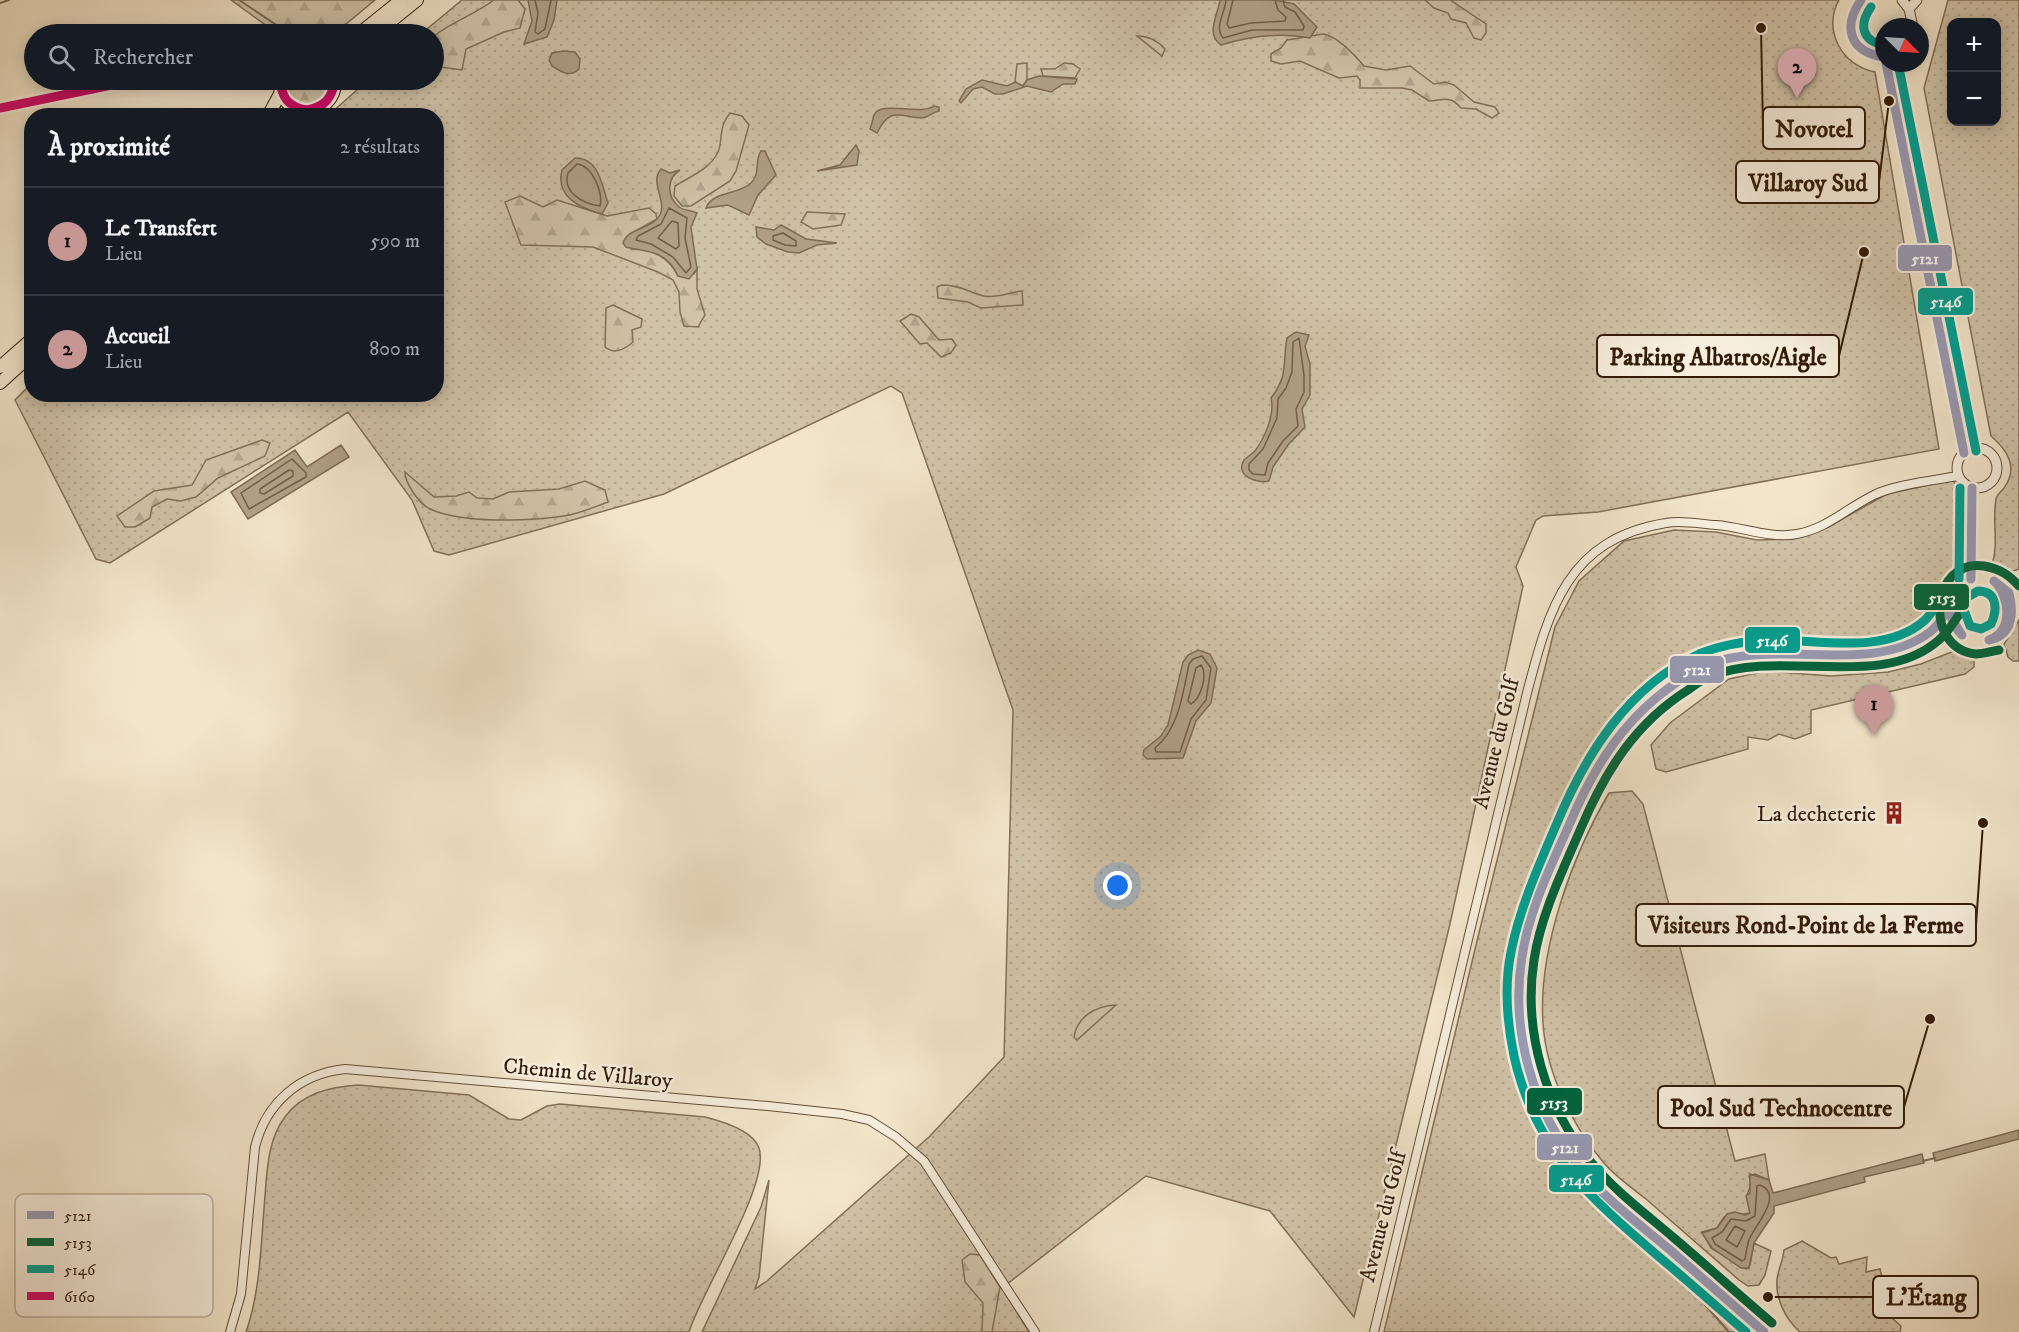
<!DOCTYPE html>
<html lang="fr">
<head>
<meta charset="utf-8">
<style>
  :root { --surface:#171b24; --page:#20242c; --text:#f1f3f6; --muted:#9ea1a6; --line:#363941; --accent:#c59692 }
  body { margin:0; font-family:"IM FELL DW Pica",serif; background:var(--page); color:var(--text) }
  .controls { position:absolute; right:18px; top:18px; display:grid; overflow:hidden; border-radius:12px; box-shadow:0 3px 15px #0003 }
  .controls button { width:54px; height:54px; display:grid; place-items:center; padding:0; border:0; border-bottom:2px solid var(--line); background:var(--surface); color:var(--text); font:30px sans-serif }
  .compass { position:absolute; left:1875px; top:18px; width:54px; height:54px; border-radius:50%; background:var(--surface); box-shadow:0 3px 15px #0003; rotate:114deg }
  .you { position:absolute; left:1118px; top:886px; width:21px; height:21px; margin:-15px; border:4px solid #fff; border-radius:50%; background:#1a73e8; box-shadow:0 0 0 9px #1a73e833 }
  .badge { display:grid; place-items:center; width:39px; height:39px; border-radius:50%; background:var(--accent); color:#111; font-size:20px; font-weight:700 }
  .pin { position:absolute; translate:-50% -50px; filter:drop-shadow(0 2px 3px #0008) }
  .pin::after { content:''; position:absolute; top:32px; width:21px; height:18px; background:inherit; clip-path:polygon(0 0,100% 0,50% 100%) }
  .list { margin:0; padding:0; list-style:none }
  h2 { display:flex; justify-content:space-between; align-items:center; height:78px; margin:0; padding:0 24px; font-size:26px }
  h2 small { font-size:20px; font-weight:400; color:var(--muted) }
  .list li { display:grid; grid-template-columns:39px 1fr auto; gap:18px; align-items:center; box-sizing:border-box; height:108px; padding:0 24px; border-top:2px solid var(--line) }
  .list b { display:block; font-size:22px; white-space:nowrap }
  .list p { margin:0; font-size:20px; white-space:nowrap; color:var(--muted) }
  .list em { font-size:20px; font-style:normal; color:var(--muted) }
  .icon { flex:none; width:33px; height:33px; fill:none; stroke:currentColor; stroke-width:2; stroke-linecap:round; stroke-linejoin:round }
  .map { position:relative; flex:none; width:2019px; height:1332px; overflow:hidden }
  .search { position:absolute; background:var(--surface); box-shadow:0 3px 15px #0003; left:24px; top:24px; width:420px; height:66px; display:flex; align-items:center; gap:15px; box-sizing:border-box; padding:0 21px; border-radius:33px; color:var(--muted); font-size:22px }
  .panel { position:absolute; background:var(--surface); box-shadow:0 3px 15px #0003; left:24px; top:108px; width:420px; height:294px; border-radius:24px }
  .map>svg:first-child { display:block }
  .grass { fill:url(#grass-dots); stroke:#827058; stroke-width:1.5; fill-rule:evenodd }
  .forest { fill:url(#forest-firs); stroke:#827058; stroke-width:1.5 }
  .water { fill:#b1a188; stroke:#7e6c55; stroke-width:1.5 }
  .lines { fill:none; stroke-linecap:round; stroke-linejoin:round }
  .shore { stroke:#725e48; stroke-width:1.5 }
  .stream { stroke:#7e6c55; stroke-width:2 }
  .minor-casing { stroke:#624e38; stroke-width:10 }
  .tertiary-casing { stroke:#624e38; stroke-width:11 }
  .primary-casing { stroke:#321c08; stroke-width:14 }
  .minor { stroke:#f7eedd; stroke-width:8 }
  .tertiary { stroke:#f7eedd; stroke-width:9 }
  .primary { stroke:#f2e5ca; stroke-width:12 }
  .bus-1-casing { stroke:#f7eedd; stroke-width:14 }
  .bus-2-casing { stroke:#f7eedd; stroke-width:14 }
  .bus-3-casing { stroke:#f7eedd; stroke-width:14 }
  .bus-4-casing { stroke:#f7eedd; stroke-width:14 }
  .bus-1 { stroke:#989ab4; stroke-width:9 }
  .bus-2 { stroke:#00643c; stroke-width:9 }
  .bus-3 { stroke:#00a092; stroke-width:9 }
  .bus-4 { stroke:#cf086a; stroke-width:9 }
  .labels { text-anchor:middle; stroke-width:5; stroke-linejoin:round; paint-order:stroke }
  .street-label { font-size:22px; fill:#321c08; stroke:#f7eedd }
  .poi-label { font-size:22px; fill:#321c08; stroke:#f7eedd; text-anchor:end }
  .key { fill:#f7eedd; stroke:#bcaf9d; stroke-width:1.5 }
  .key-label { font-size:16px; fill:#321c08 }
  .leader { fill:none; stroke:#321c08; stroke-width:2 }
  .callout-dot { fill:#321c08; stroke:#f7eedd; stroke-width:2 }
  .callout { fill:#f7eedd; stroke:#321c08; stroke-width:2 }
  .callout-label { font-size:24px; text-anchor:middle; font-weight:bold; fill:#321c08 }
  .line-badge { stroke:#f7eedd; stroke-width:2 }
  .badge-label { font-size:16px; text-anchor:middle; font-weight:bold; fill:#fff }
</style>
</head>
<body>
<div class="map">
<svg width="2019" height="1332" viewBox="0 0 2019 1332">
  <defs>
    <pattern id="grass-dots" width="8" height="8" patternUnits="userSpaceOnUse" patternTransform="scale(1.5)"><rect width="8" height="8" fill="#d1c3a9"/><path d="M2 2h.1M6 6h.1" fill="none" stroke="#b4a790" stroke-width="1.8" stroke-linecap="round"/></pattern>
    <pattern id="forest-firs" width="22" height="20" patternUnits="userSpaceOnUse" patternTransform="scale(1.5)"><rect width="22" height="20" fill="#d1c3a9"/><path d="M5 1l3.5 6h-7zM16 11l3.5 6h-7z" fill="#b4a790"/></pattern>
  </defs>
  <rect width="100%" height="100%" fill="#f2e5ca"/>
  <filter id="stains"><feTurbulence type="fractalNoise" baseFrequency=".00333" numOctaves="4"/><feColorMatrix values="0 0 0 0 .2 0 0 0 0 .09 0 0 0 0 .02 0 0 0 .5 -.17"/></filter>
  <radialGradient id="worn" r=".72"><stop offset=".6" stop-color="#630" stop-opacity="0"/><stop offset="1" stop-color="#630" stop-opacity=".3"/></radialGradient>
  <path class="grass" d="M462 0H1839C1822 30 1842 66 1875 72L1939 449 1598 512 1543 516 1536 520 1516 567 1523 586 1450 924 1354 1317 1270 1211 1146 1176 1002 1288 1029 1332H702L761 1207 769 1180 759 1277 755 1289 767 1281 930 1136 1004 1057 1013 710 902 393 891 386 664 494 449 555 434 551 412 500 348 412 110 563 96 559 15 400 31 384 32 394H436V116L329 115 368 80H434V34H421Z
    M1948 0H2019V569L2003 575 1992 565C1999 543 1992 521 1996 499 1997 494 2001 492 2004 488 2019 467 2007 450 1991 436L1924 88ZM1952 22H1996V122H1952Z
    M1952 480 1966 495 1967 570 1949 586 1929 625 1910 636 1886 645 1843 650 1753 642 1715 651 1657 676 1616 714 1576 784 1552 838 1518 946 1513 974 1515 1014 1520 1062 1550 1138 1576 1175 1610 1210 1613 1207 1754 1332H1384L1476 945 1555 627 1579 581 1624 541 1674 530 1716 532 1757 540 1793 539 1828 527 1887 494Z
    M2019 620V661H2013L2008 657 2004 644Z
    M1964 647 1974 655V667L1965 674 1811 710V733L1795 739 1779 734 1768 740 1748 737V749L1666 772 1656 769 1651 745 1670 723 1729 679 1766 671 1831 676 1888 672 1921 664Z
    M1632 791 1643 804 1735 1161 1765 1154 1769 1180 1755 1174 1749 1176 1751 1184 1747 1195 1750 1213 1724 1217 1717 1228 1702 1232 1711 1248 1746 1269 1750 1265 1754 1243 1771 1251 1765 1275 1759 1285 1748 1286 1739 1280C1708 1253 1677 1226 1646 1199 1632 1188 1616 1177 1604 1163 1572 1126 1546 1072 1543 1023 1538 949 1572 856 1609 793Z
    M358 1085 469 1095 509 1119 521 1120 547 1106 560 1104 705 1117C721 1121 753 1130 759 1148 771 1183 701 1292 689 1332H246C261 1289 261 1241 265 1196 267 1170 268 1139 285 1117 302 1093 330 1087 358 1085Z
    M1802 1241 1831 1258 1836 1257 1839 1264 1867 1257 1866 1272 1880 1269 1892 1318 1901 1326 1900 1332H1800C1785 1319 1773 1295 1778 1274 1780 1266 1783 1259 1784 1250Z"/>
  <path class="forest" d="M231 0H375L346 24 320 31 294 33 267 26Z
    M494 0H518L525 9 520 28 504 32 466 49 462 70 434 66V36C453 21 474 15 494 0Z
    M1425 0H1450L1486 24V33L1481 40 1474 38 1466 23 1451 19 1448 13 1434 8Z
    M1323 34C1337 36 1355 55 1364 66L1386 70 1410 66 1434 84 1445 82 1454 85 1474 102 1495 107 1499 113 1492 118 1476 109 1461 108C1450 95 1444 100 1429 101L1412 90 1402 88H1360V80L1357 76 1339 78 1300 61 1281 64 1271 61V54L1281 48 1287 40Z
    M1137 36C1149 36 1157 40 1165 49L1162 56Z
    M1027 63V80L1023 86 1015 82 1017 64Z
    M1064 63 1073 64 1080 69 1075 78 1043 76 1041 69H1055Z
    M289 80H327C334 111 284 115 289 80Z
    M730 113 742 116 749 125 736 171 730 181 691 206H682L674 196 675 186C691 176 717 166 720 145 722 131 721 124 730 113Z
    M520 196 543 207 557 200 607 216 649 208 656 214 657 219 639 229 632 249C651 247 670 259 678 276L694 274 697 269V289L705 315 698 327 684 326 680 312 679 292 673 280 658 272 593 247 521 245 505 202Z
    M807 212 845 214 841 225 813 229 801 222Z
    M942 285C960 285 968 292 984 296 998 299 1009 292 1022 291L1023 305 981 308 968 302 938 298 937 287Z
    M613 305 642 319 641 327 632 330 633 342C625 349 614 355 605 347L606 308Z
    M911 314 919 317 939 340 952 339 956 345 951 353 941 357 927 343 920 344 900 321Z
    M262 440 270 443 265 456 218 478 196 497 181 501 167 499 152 507 150 518 135 527H125L117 516 154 491 192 485 206 460Z
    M405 472 434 497 456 496 469 492 477 498 493 499 509 492 559 489 585 481 605 490 608 502C594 507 579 514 564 516 528 521 463 524 430 509 419 504 405 483 405 472Z
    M1116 1005 1077 1040 1074 1037C1077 1017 1095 1006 1116 1005Z
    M970 1254 980 1255 1000 1287 992 1332H982L983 1303 965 1282 962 1260Z"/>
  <path class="water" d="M528 0H557L554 20 547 37 524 44 532 21Z
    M1220 0H1275L1294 4 1317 27 1310 38C1280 32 1251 36 1221 45 1205 34 1218 15 1220 0Z
    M563 51 575 52 580 59 579 69C570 78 562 72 552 66L549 60 552 53Z
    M1039 76 1077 79 1075 84H1063L1051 92 1027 86 1003 94H995L982 87 973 89 961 103 959 101 966 89 982 80 1007 86 1015 82 1023 86 1027 80Z
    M934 106 939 107V111C932 112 928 118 921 118 898 116 890 107 877 133L870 129C872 124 873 118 874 115 880 100 920 116 934 106Z
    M856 145 859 151 857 165 817 171 840 165Z
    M761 151H765L776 175 758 195 749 215 728 205 706 208C712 191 739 195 751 183 761 173 754 161 761 151Z
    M575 158C599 157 602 186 608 203L602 214C580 208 555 197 562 170Z
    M661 169 670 173 680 170C667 178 666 196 679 207 684 211 691 210 697 213L691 227 697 269 689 279 678 276C666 250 650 253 626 247L623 243C628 227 652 230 660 215 667 200 649 182 661 169Z
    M781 225 806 239 837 243 817 245 799 253 788 252 766 244 757 237 756 227 774 230Z
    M1296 332 1309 335 1305 346 1310 364V395L1302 409 1305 427 1288 445 1273 467 1269 481C1258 484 1234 476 1244 460 1247 457 1252 454 1255 451 1265 437 1275 415 1271 398 1289 375 1282 364 1287 338Z
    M341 445 349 457 248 519 231 492 295 450 307 467Z
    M1198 650 1210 654 1217 668 1211 703 1196 721 1183 758 1147 759 1143 755 1144 750 1161 736 1168 725 1183 662 1188 655Z
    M2019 1130V1139L1935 1161 1933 1153Z
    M1922 1154 1924 1163 1864 1177 1865 1182 1774 1206V1213L1754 1243 1749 1268H1741L1712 1248 1702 1233 1717 1228 1727 1214 1735 1212 1745 1215 1750 1213 1746 1196 1750 1193V1174L1769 1180 1773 1193Z"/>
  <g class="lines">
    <path class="shore" d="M535 0 538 13 535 32 538 34 545 29 551 0
      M1226 0C1225 13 1214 27 1223 38L1252 30H1303L1304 26 1295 12 1285 7 1283 0
      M1233 0 1227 24 1229 28 1251 23 1285 21 1286 17 1278 10 1275 0
      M577 164C593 166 603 193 600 206 583 204 562 192 568 173Z
      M669 208 687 218 685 238 691 267 686 273 673 257 651 244 636 240 638 236 661 224Z
      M672 221 678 223 679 246 676 249 658 238Z
      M783 233 796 241V246L785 245 773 240V236Z
      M1299 338 1304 375V392L1296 409 1298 426 1283 441 1268 463 1265 475 1253 474 1249 470V464L1263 449 1277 418 1278 399 1286 388 1292 372 1293 342Z
      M292 459 306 473V477L249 509 241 493Z
      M289 470 293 471V476L264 494 260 493V489Z
      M1202 656 1211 668 1206 700 1191 719 1180 752H1156L1155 748C1179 729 1183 693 1189 664L1193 659Z
      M1201 665C1208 675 1201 698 1191 704L1188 701 1196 668Z
      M1760 1185C1785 1195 1754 1226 1749 1240 1747 1246 1746 1253 1745 1259L1742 1261 1715 1244 1712 1238 1722 1232 1731 1219 1746 1221 1755 1216 1757 1186Z
      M1735 1226 1745 1231 1737 1247 1726 1240Z"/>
    <path class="stream" d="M239 0 284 30
      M0 3 9 0
      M1923 1161 1935 1158
      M1683 1280 1729 1332"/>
    <g class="minor-casing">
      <path id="minor" d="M230 1332 241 1294 255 1147C266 1103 299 1074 345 1069L768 1106 842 1114 869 1120 896 1137 924 1161 1035 1332
        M1374 1332 1527 693C1549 609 1567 539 1666 523 1681 520 1700 524 1716 525 1743 527 1770 539 1797 534 1828 528 1847 508 1874 495 1893 485 1936 480 1958 476"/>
    </g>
    <g class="tertiary-casing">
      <path id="tertiary" d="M1861 0C1840 24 1851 56 1884 57
        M1902 0 1909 9 1913 27
        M1909 9 1917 0
        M1886 63 1964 453
        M1899 63 1975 448
        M56 94 64 88 96 80
        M0 108C45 97 91 91 136 80
        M1957 468a20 20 0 1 1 40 0a20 20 0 1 1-40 0Z"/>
    </g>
    <g class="primary-casing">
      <path id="primary" d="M359 34 401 0
        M375 34 417 0
        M280 80C276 120 337 120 335 80
        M268 116 281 92
        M0 367 32 339
        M0 383 32 354"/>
    </g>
    <use href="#minor" class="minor"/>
    <use href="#tertiary" class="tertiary"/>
    <use href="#primary" class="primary"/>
    <g class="bus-1-casing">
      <path id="bus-1" d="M1861 0C1842 28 1850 52 1884 57
        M1886 63 1964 453
        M1971 579 1972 488
        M1957 591C1947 605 1952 622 1962 635
        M1957 591C1947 605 1949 622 1962 635
        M1989 640C2014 631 2010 596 1994 581
        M1989 640C2013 635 2014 613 2009 593L1994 581
        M1764 1332C1732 1304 1701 1277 1669 1249 1638 1223 1605 1199 1580 1168 1533 1111 1510 1030 1522 957 1529 910 1551 866 1570 823 1595 764 1627 714 1682 679 1690 674 1697 668 1706 665 1778 637 1870 677 1930 632 1939 626 1944 615 1950 606"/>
    </g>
    <g class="bus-2-casing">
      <path id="bus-2" d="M1999 650C1992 651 1984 654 1976 654 1923 649 1930 558 1984 566 2000 569 2008 574 2019 586
        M1772 1323C1739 1295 1707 1266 1674 1238 1646 1214 1615 1191 1591 1162 1545 1107 1523 1030 1534 960 1541 914 1563 870 1581 828 1605 772 1635 723 1688 690 1695 685 1702 679 1711 676 1781 648 1882 692 1940 639 1948 632 1954 622 1960 613"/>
    </g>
    <g class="bus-3-casing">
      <path id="bus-3" d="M1871 7C1859 24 1861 41 1884 45
        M1898 63 1976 451
        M1959 579 1960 488
        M1978 591C1997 591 1998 609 1991 624L1981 629 1970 626 1964 610 1966 598Z
        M1746 1332C1717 1307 1688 1281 1658 1256 1589 1197 1535 1150 1514 1056 1507 1022 1504 986 1511 952 1520 907 1539 865 1557 823 1586 754 1628 686 1699 654 1721 645 1746 641 1769 640 1817 639 1883 656 1924 621 1931 615 1935 606 1940 599"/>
    </g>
    <g class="bus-4-casing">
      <path id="bus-4" d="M280 80C282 98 288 107 307 110 325 107 332 98 335 80
        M0 108 136 80"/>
    </g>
    <use href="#bus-1" class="bus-1"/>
    <use href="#bus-2" class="bus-2"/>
    <use href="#bus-3" class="bus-3"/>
    <use href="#bus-4" class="bus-4"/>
  </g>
  <defs>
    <g id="building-bare" transform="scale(1.8)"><path d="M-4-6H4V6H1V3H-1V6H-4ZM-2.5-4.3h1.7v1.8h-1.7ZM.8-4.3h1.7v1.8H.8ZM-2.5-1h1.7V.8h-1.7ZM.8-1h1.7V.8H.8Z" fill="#8f2418" stroke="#f7eedd" stroke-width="2.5" paint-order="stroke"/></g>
  </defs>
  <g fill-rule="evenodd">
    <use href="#building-bare" x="1894" y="813"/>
  </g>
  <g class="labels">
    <g class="street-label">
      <text transform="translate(1495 743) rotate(-76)" y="8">Avenue du Golf</text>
      <text transform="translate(588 1072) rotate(5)" y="8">Chemin de Villaroy</text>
      <text transform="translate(1382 1216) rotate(-76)" y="8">Avenue du Golf</text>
    </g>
    <g class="poi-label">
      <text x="1876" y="821">La decheterie</text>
    </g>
  </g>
  <rect x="15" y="1194" width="198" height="123" rx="9" class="key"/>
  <rect x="27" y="1211" width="27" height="8" fill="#989ab4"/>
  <rect x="27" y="1238" width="27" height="8" fill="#00643c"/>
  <rect x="27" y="1265" width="27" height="8" fill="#00a092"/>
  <rect x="27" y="1292" width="27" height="8" fill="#cf086a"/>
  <g class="key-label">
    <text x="64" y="1221">5121</text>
    <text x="64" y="1248">5153</text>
    <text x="64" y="1275">5146</text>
    <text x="64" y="1302">6160</text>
  </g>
  <path class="leader" d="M1761 28L1763 128M1889 101L1879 182M1864 252L1839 356M1983 823L1976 925M1930 1019L1904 1107M1768 1297L1873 1297"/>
  <g class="callout-dot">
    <circle cx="1761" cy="28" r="6"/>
    <circle cx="1889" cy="101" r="6"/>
    <circle cx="1864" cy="252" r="6"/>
    <circle cx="1983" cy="823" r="6"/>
    <circle cx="1930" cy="1019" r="6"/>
    <circle cx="1768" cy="1297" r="6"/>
  </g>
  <g class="callout">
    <rect x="1763" y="107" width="102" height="42" rx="6"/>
    <rect x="1736" y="161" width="143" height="42" rx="6"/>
    <rect x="1597" y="335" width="242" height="42" rx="6"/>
    <rect x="1636" y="904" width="340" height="42" rx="6"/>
    <rect x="1658" y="1086" width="246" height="42" rx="6"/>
    <rect x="1873" y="1276" width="105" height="42" rx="6"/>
  </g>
  <g class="callout-label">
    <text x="1814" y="137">Novotel</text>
    <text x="1808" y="191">Villaroy Sud</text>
    <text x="1718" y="365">Parking Albatros/Aigle</text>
    <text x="1806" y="933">Visiteurs Rond-Point de la Ferme</text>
    <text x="1781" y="1116">Pool Sud Technocentre</text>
    <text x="1926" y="1305">L'Étang</text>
  </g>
  <g class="line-badge">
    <rect x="1897" y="244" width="56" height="28" rx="6" fill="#989ab4"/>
    <rect x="1917" y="287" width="57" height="29" rx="6" fill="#00a092"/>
    <rect x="1913" y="583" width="57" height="28" rx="6" fill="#00643c"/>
    <rect x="1744" y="626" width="57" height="28" rx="6" fill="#00a092"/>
    <rect x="1669" y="655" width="56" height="29" rx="6" fill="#989ab4"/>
    <rect x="1526" y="1087" width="57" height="29" rx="6" fill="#00643c"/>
    <rect x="1536" y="1133" width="57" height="28" rx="6" fill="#989ab4"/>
    <rect x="1548" y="1164" width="57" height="29" rx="6" fill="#00a092"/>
  </g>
  <g class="badge-label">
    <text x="1925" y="264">5121</text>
    <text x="1946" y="307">5146</text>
    <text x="1942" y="603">5153</text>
    <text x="1772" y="646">5146</text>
    <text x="1697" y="675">5121</text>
    <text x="1554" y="1108">5153</text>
    <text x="1565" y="1153">5121</text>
    <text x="1576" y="1185">5146</text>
  </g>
  <rect width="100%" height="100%" filter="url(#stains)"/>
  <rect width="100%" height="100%" fill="url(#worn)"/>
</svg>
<div class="controls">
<button>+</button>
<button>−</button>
</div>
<svg class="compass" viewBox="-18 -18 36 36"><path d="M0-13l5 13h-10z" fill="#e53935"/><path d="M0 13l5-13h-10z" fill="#9ea1a6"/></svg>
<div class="you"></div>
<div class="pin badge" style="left:1874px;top:735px">1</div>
<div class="pin badge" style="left:1797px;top:98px">2</div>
<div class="search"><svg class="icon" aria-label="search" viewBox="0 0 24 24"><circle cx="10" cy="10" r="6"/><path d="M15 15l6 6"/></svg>Rechercher</div>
<section class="panel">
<h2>À proximité<small>2 résultats</small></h2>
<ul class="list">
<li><span class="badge">1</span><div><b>Le Transfert</b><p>Lieu</p></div><em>590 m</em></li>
<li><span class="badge">2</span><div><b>Accueil</b><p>Lieu</p></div><em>800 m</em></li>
</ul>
</section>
</div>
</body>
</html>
